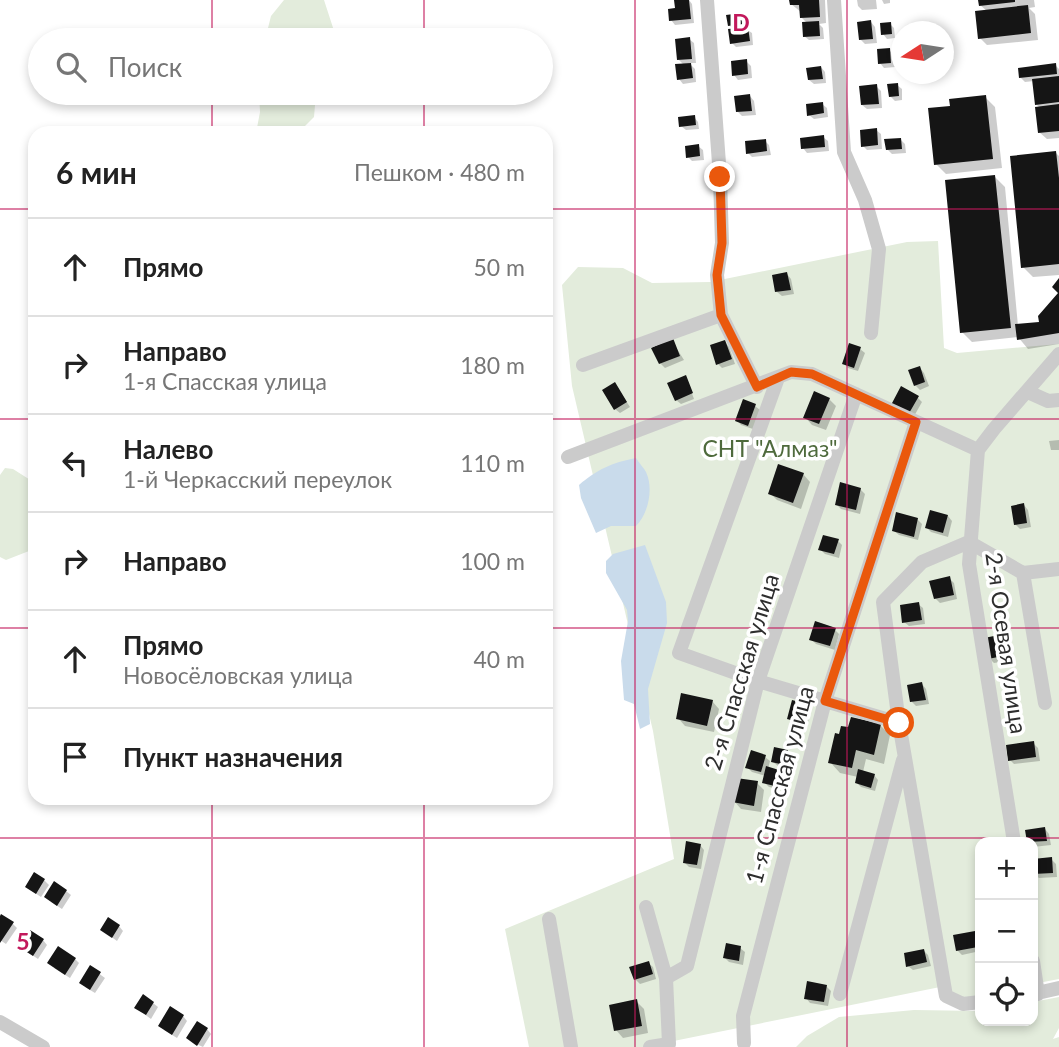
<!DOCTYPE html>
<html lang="ru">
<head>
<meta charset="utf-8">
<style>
  :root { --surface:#fff; --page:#f2f2f2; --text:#222; --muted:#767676; --line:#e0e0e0 }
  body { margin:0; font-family:Lato,sans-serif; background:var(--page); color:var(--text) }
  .controls { position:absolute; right:21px; bottom:21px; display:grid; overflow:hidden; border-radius:14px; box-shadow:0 4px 10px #0003 }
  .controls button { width:63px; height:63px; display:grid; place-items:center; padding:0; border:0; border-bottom:2px solid var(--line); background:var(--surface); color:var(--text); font:35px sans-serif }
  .compass { position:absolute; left:891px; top:21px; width:63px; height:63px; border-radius:50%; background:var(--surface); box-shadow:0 4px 10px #0003; rotate:258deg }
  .stop { position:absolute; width:21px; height:21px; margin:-16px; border:5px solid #ea580c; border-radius:50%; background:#fff }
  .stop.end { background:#ea580c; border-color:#fff; box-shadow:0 2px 7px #0008 }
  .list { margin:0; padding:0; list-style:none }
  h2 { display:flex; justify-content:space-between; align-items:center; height:91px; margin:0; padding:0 28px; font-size:30px }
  h2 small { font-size:23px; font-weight:400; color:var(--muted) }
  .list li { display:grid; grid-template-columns:46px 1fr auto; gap:21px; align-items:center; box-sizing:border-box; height:98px; padding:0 28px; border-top:2px solid var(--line) }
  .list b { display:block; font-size:26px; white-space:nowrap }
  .list p { margin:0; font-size:23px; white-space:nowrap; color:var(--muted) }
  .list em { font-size:23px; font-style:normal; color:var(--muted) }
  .icon { flex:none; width:38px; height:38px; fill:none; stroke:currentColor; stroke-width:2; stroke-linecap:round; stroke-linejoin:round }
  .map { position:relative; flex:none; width:1059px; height:1047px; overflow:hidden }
  .search { position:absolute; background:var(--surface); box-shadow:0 4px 10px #0003; left:28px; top:28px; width:525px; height:77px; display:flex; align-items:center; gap:18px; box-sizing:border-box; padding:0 24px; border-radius:38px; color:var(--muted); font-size:26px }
  .panel { position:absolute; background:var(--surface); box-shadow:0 4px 10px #0003; left:28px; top:126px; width:525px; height:679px; border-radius:21px }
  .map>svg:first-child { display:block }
  .green { fill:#e3ecdc }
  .water { fill:#c9dbeb }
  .shadow { fill:#0003 }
  .building { fill:#151515 }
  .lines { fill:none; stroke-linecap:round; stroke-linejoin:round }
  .minor { stroke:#cbcbcb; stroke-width:14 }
  .route { stroke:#ea580c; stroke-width:9 }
  .grid { fill:none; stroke:#c2185b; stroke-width:2; stroke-opacity:0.55 }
  .labels { text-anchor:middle; stroke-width:7; stroke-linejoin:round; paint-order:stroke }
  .park-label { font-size:23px; fill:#4e6a3c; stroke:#fff }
  .street-label { font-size:23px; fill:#2e2e2e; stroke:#fff }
  .grid-label { font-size:23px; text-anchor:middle; font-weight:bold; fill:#c2185b; stroke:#fff; stroke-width:7; stroke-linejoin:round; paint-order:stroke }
</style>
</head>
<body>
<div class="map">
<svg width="1059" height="1047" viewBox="0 0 1059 1047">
  <rect width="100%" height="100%" fill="#fff"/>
  <path class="green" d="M284 0H324L337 40H265L271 16Z
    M259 93H316L314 117 298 133H256L260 112Z
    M938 241 944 348 957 353 1059 344V979L1033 984V842H980V995L949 1002 945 986 644 1047H529L505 929 674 859 653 731 572 386 562 285 578 267 623 268 652 283 710 282 907 242Z
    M5 468 13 469 35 483V544L29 551 6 560 0 557V475Z
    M1059 997V1028L1053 1039 1059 1037V1047H796L807 1036 839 1017 914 1010 980 1011V1021H1033V1002Z"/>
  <path class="water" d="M636 458C639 463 644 468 646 472 654 489 648 514 636 526H611L596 533 581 498 579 485C598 469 611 463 636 458Z
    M645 545 666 602 667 623 648 689 650 724 640 729 634 704 624 700 621 661 628 621 627 610 606 573V561L613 554Z"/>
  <path class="shadow" d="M689 0 692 4 694 23 675 25 671 20 677 10Z
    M791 0H825L826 23 819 24 823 28 824 39 809 40 804 36 808 24 801 17V12L791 4Z
    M857 0H876L877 9 862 10 858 6Z
    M882 0H890V3L884 4Z
    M980 0H1034L1035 7 1029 8 1035 14 1038 40 987 45 980 38 987 11 980 5Z
    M740 15 745 20 746 29 752 33 753 45 736 47 732 43 734 30 729 25Z
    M871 22 875 27 877 43 865 44 860 39Z
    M890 24 894 28 895 38 887 39 883 34Z
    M689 39 694 43 696 63H689L695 69 696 82 683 84 679 79 684 65 679 60Z
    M889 50 894 55 895 67 884 68 880 63Z
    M746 61 751 66 752 78 738 80 734 75Z
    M1055 65 1059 69V138L1047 139 1039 132 1040 108 1036 104 1034 81 1025 82 1020 77Z
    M821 67 825 72 826 83 814 84 809 80Z
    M897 85 902 89V100L895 101 890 96Z
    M876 86 881 91 882 108 867 109 862 105Z
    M750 96 754 101 756 115 742 116 738 112Z
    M985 97 995 107 1002 168 946 174 936 164 952 107Z
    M822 104 827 108 828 117 814 119 809 115Z
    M694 117 698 122 699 129 686 130 681 126Z
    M876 130 881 134 882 149 867 150 863 146Z
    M823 137 828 141 829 151 807 153 803 148Z
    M900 139 905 144 906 153 892 154 887 149Z
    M765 141 769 145 771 155 752 157 748 153Z
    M698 146 703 150 704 160 692 161 688 157Z
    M1056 153 1059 156V275L1033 277 1023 267Z
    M995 177 1005 187 1018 326 1041 324 1059 294V344L1028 349 1018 337 972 342 962 332Z
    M787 274 791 279 794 294 782 296 777 292Z
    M672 341 684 360 665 368 660 363Z
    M725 342 729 347 735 364 722 368 718 364Z
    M860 349 865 353 858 371 848 368 844 363Z
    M920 368 924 373 929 386 920 390 915 385Z
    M686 377 694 399 681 404 676 400Z
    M615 384 630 407 620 413 615 409Z
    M917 397 922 402 913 418 893 405Z
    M829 399 836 406 826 430 812 425 805 417Z
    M755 406 760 410 753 429 741 425 737 420Z
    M1059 440V450H1051L1049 441Z
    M803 474 810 482 801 509 777 500 770 493Z
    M860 489 865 494 860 514 841 509 837 505Z
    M1024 505 1028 510 1031 527 1020 529 1015 524Z
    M948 516 952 521 948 537 931 532 927 528Z
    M917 519 922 524 918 540 899 535 894 531Z
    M838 541 842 545 839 558 825 554 820 549Z
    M949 578 954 583 957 599 940 603 935 598Z
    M918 604 923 608 925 624 909 626 904 622Z
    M835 630 839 634 835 650 816 644 811 639Z
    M1004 636 1008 641 1012 660 994 663 989 658Z
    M922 684 926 689 929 704 916 706 912 702Z
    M712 701 719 709 714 732 685 726 678 718Z
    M806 706 811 710 807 726 794 723 789 719Z
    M880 725 890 735 884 764 866 759 863 772 874 775 878 780 875 791 861 787 857 783 858 777 840 773 830 762Z
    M1033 743 1038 748 1040 761 1014 764 1010 760Z
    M787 751 791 756 789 769 778 766 773 762Z
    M765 757 770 761 768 769 778 771 783 776 779 789 769 787 764 782 766 776 752 772 747 767Z
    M757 783 764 790 761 812 741 809 734 801Z
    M1045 829 1049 834 1051 845 1033 847V842H1029L1027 831Z
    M700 845 704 850 701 869 689 867 685 863Z
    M1051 859 1056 864 1057 877 1039 878 1034 874Z
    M44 880 49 885 41 897 32 891Z
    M66 891 71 895 62 909 51 902Z
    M0 919 12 923 17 928 6 944 0 940Z
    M119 926 123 931 117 941 102 930Z
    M975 933 979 938 980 951 962 955 957 950Z
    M43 940 47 945 38 959 26 951Z
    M740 948 745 952 743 965 729 962 725 958Z
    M924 951 928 955 931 966 913 970 908 966Z
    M75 959 79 963 70 978 54 968Z
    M648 963 653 967 656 979 640 984 635 979Z
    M90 967 105 978 95 993 85 987Z
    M826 986 831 991 828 1006 810 1003 806 998Z
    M636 1001 644 1009 648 1033 623 1038 616 1030Z
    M153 1003 158 1007 151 1019 136 1008Z
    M183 1016 187 1021 177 1038 164 1030Z
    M207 1029 211 1034 203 1047 192 1042Z"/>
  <path class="building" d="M674 0H689L691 19 669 21 668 9 675 8Z
    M789 0H819L820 17 800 18 799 5H790Z
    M978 0H1015V2L979 6Z
    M1028 5 1031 33 978 39 975 11Z
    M741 13 742 24 728 26 726 15Z
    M871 20 873 39 859 40 857 22Z
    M819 21 820 36 803 37 802 22Z
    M891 22 892 34 881 35 880 23Z
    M748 27 750 41 730 44 728 29Z
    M690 37 692 59 677 60 675 39Z
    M890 48 891 63 878 64 877 49Z
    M747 59 748 74 732 76 731 61Z
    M691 63 693 78 677 80 675 64Z
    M1056 63 1057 74 1019 78 1018 68Z
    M821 66 823 79 808 80 806 68Z
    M1059 76V102L1035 105 1032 79Z
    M898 83 899 96 889 97 887 84Z
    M877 84 879 104 861 105 859 86Z
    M750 94 752 111 736 112 734 96Z
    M986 95 993 159 934 165 928 108 950 106 949 99Z
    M823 102 824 113 807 116 806 104Z
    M1059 104V131L1038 133 1035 107Z
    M695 115 696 125 679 127 678 117Z
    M877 128 878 145 861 147 860 130Z
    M824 135 825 147 801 149 800 138Z
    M901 138 902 149 886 150 884 139Z
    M766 139 767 151 746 154 745 141Z
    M699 144 700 156 686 158 685 146Z
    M1056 151 1059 178V264L1021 268 1010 156Z
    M995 175 1011 328 960 333 945 180Z
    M787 272 791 290 775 292 772 275Z
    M1059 278V333L1017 340 1015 324 1039 322 1038 316 1058 293 1052 287Z
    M673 338 680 356 659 364 651 348Z
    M725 340 732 359 716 365 710 345Z
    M849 343 861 347 854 368 842 364Z
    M920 366 925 382 914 386 908 370Z
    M686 375 693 393 675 401 667 383Z
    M615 382 627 402 614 410 602 390Z
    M901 386 919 396 908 415 891 405Z
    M814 391 830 398 819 424 803 418Z
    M743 399 756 404 748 426 735 421Z
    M778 464 804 473 793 503 768 494Z
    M840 482 861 488 856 510 835 505Z
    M1024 503 1027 523 1014 525 1011 506Z
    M930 510 948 515 943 533 925 528Z
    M896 512 918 518 914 537 892 531Z
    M823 535 839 539 834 554 818 550Z
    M950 576 954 595 934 599 929 581Z
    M919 602 922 620 902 623 900 605Z
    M815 621 836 628 830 646 809 640Z
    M1004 634 1008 655 988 659 984 638Z
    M922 682 926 700 910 702 907 685Z
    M681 693 713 700 707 726 676 719Z
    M792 700 807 704 802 723 787 719Z
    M851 717 881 724 874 755 856 750 852 768 828 763 835 733 839 734 841 726 848 727Z
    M1034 741 1036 757 1008 761 1006 745Z
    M774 747 788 750 785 765 771 762Z
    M751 750 766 755 761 772 745 768Z
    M766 766 779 770 775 786 762 783Z
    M858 769 875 774 871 788 855 783Z
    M736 778 758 781 754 806 732 802Z
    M1045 827 1047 841 1027 842 1025 830Z
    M686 841 701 844 697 865 683 863Z
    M1052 857 1053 873 1033 874V859Z
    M34 872 45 879 36 894 25 887Z
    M54 881 67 890 57 906 44 897Z
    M1 914 14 922 0 943V916Z
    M108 917 120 925 112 938 100 930Z
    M30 930 44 939 33 956 19 947Z
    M975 931 978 947 956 951 953 935Z
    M726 943 741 946 739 961 723 958Z
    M58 946 76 958 65 975 47 963Z
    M924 949 927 962 906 967 904 953Z
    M649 961 653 974 634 980 629 967Z
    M90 965 101 972 90 990 79 983Z
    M807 981 827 985 824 1002 804 999Z
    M143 994 154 1002 146 1015 134 1008Z
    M637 999 642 1026 614 1031 609 1005Z
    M170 1006 184 1015 172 1035 158 1026Z
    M197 1021 208 1028 197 1046 186 1038Z"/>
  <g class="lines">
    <path class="minor" d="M707 0 720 177 722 243 717 275 721 315 757 387
      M834 0 844 152 865 200 879 249 871 333
      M583 365 721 315
      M778 378 679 653 758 681 899 723
      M1028 392 1048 401 1059 400
      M978 450 969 564 1014 842
      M978 450 994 429 1059 354
      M568 457 791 372 812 374 978 450
      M1023 573 1045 703
      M646 907 666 978 669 1044 650 1047
      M549 919 571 1047
      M1033 961 1038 994
      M666 978 687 966 758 681 856 394
      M840 994 903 760
      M1033 994 1059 988
      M980 1002 963 1004 946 996 899 723 883 602 922 562 969 542 1023 573 1059 569
      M0 1022 43 1047
      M744 1043 743 1016 825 701 916 422"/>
  </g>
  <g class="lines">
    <path class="route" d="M720 177 722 243 717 275 721 315 757 387 791 372 812 374 916 422 825 701 899 723"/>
  </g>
  <path class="grid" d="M212 0V40M424 0V40M635 0V1047M847 0V1047M212 93V133M424 93V133M0 209H35M546 209H1059M0 419H35M546 419H1059M0 628H35M546 628H1059M212 798V1047M424 798V1047M0 838H1059"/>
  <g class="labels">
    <g class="park-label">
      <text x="770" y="457">СНТ "Алмаз"</text>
    </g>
    <g class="street-label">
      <text transform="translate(1006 643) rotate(82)" y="8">2-я Осевая улица</text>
      <text transform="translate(742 672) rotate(-73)" y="8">2-я Спасская улица</text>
      <text transform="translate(780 785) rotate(-75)" y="8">1-я Спасская улица</text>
    </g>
  </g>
  <g class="grid-label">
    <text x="741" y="31">D</text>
    <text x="23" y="950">5</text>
  </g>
</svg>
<div class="controls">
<button>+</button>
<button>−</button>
<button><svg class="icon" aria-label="locate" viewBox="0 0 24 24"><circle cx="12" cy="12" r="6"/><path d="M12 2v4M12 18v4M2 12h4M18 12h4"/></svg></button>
</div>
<svg class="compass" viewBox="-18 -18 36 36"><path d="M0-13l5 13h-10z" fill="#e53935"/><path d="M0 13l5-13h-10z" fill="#767676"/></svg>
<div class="stop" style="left:899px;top:723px"></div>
<div class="stop end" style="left:720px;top:177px"></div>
<div class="search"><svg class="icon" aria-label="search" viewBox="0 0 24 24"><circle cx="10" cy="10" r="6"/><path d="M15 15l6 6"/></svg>Поиск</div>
<section class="panel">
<h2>6 мин<small>Пешком · 480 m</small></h2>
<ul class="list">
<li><svg class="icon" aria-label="ahead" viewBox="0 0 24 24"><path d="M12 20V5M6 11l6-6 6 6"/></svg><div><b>Прямо</b></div><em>50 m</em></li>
<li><svg class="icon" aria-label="right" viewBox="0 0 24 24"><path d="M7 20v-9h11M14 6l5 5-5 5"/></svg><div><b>Направо</b><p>1-я Спасская улица</p></div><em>180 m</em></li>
<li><svg class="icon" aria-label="left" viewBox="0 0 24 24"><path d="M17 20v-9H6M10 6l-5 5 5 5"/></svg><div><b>Налево</b><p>1-й Черкасский переулок</p></div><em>110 m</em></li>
<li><svg class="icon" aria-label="right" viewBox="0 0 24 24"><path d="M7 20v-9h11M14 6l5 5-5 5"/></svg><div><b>Направо</b></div><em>100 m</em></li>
<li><svg class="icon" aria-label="ahead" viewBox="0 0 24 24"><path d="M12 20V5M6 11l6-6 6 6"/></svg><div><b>Прямо</b><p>Новосёловская улица</p></div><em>40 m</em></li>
<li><svg class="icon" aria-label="arrive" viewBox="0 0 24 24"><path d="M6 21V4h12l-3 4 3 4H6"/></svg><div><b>Пункт назначения</b></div></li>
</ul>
</section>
</div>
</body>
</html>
